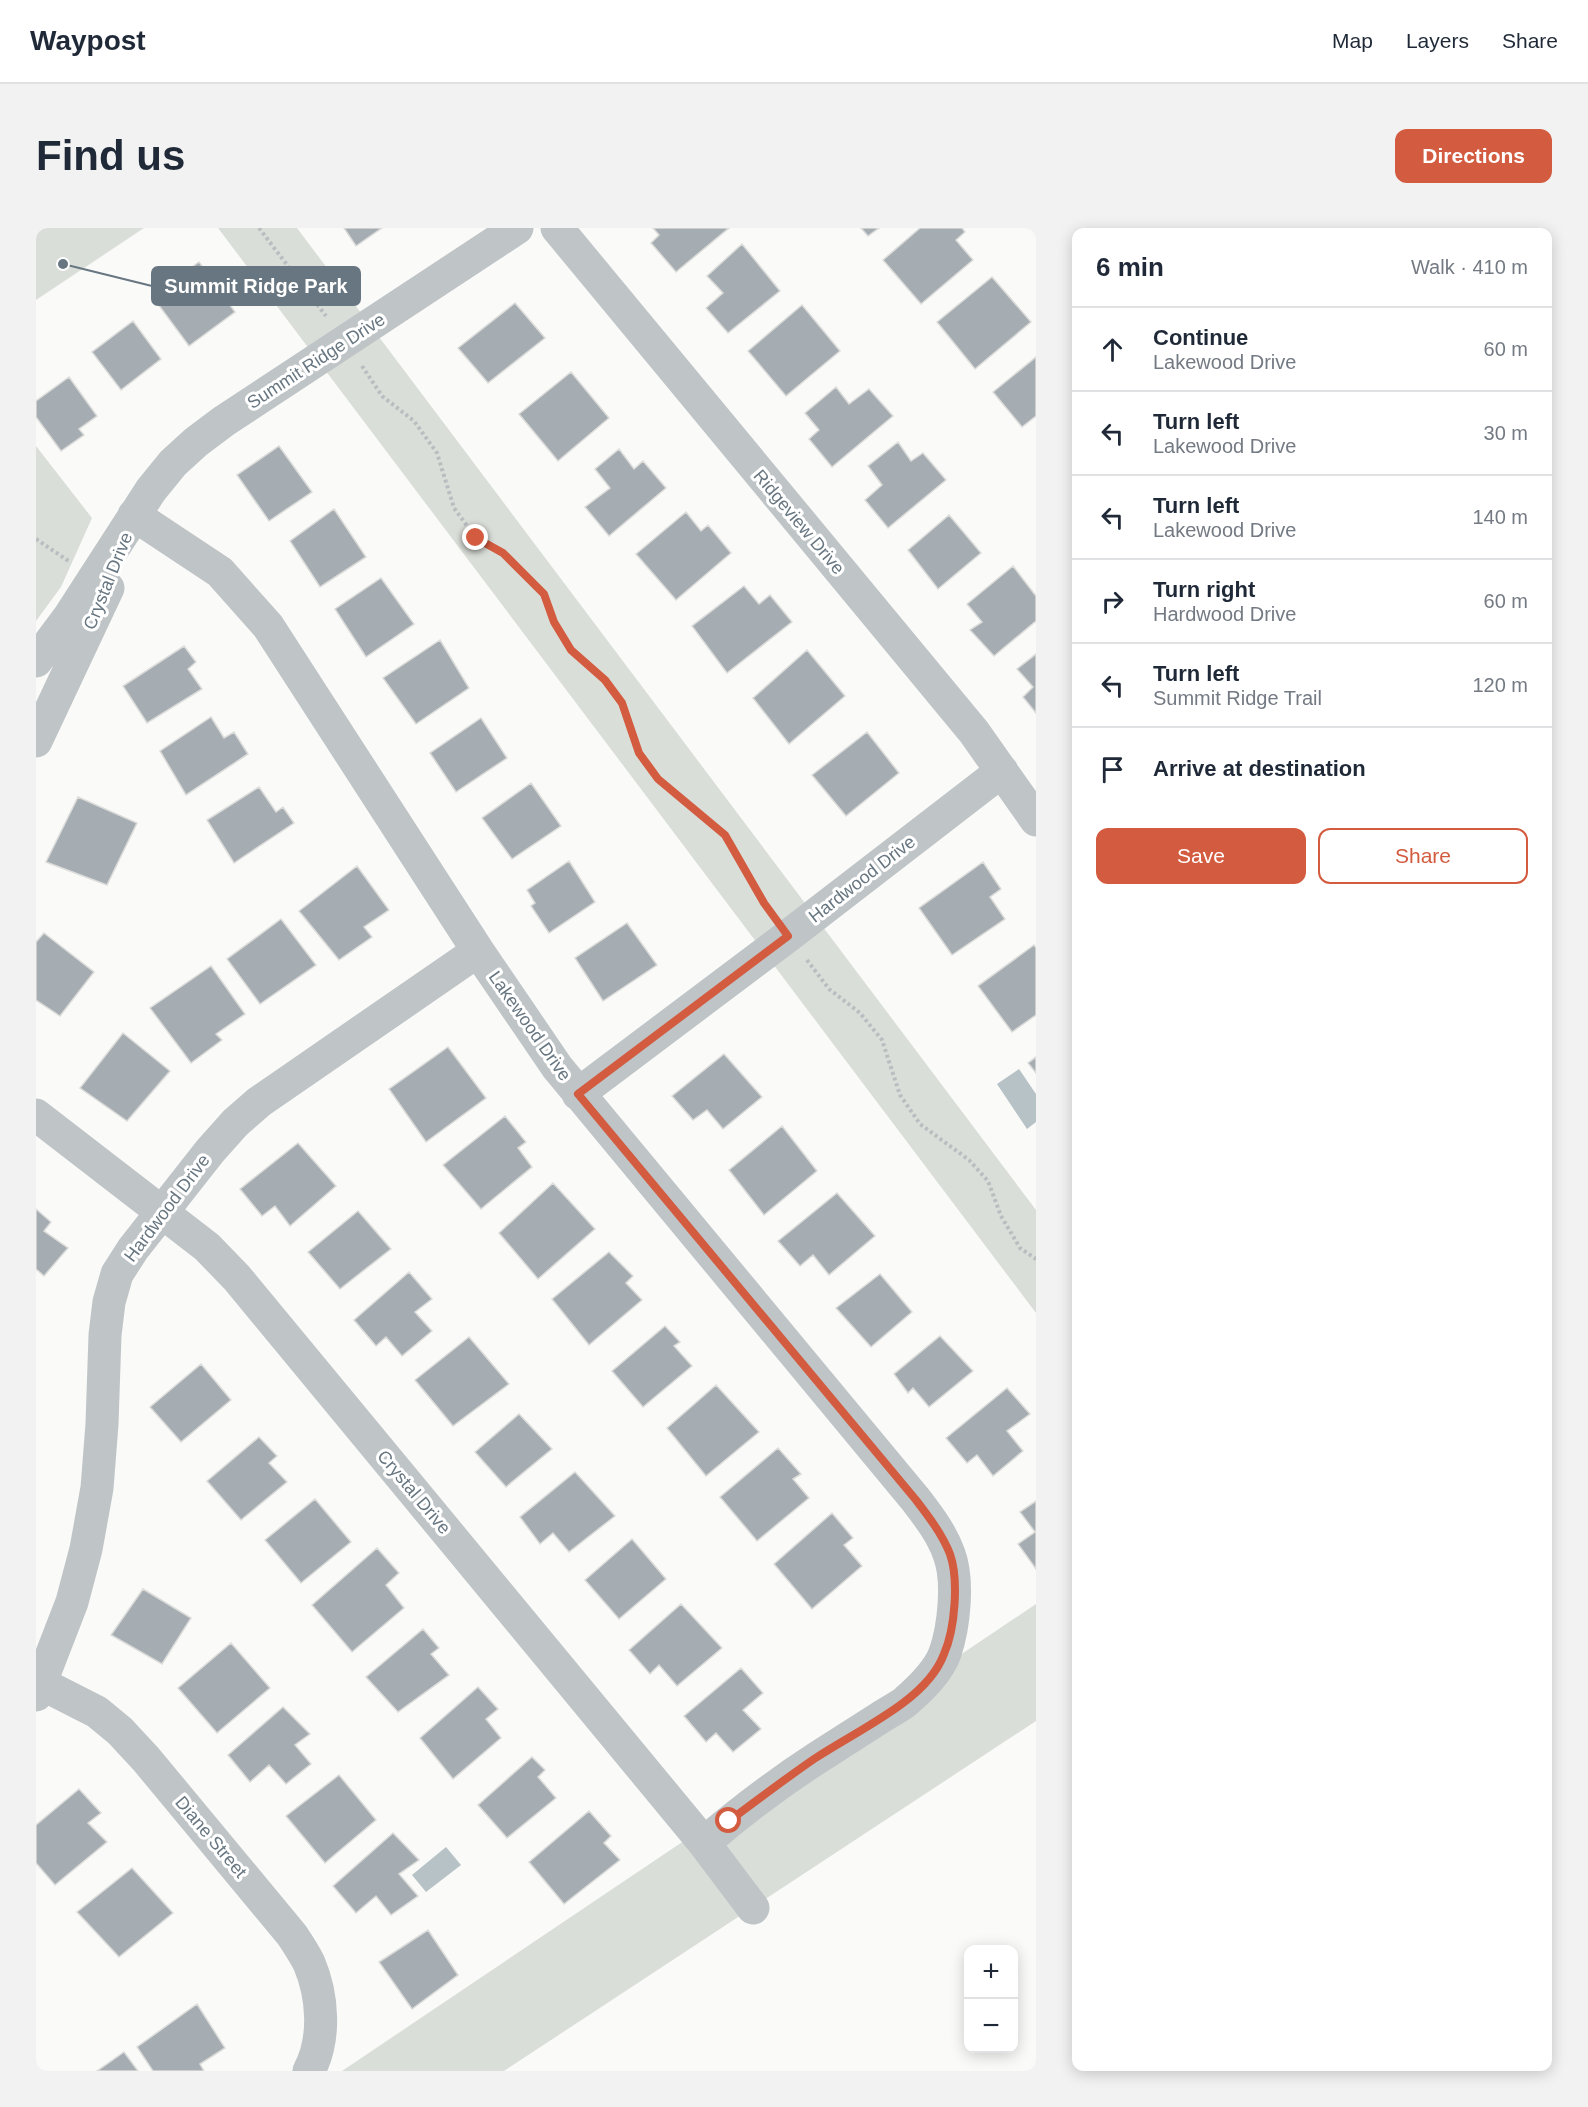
<!DOCTYPE html>
<html lang="en">
<head>
<meta charset="utf-8">
<style>
  :root { --surface:#fff; --page:#f2f2f3; --text:#1f2937; --muted:#747a83; --line:#e0e1e3; --accent:#d35b3f }
  body { margin:0; font-family:Helvetica,sans-serif; background:var(--page); color:var(--text) }
  .controls { position:absolute; right:18px; bottom:18px; display:grid; overflow:hidden; border-radius:12px; box-shadow:0 3px 15px #0003 }
  .controls button { width:54px; height:54px; display:grid; place-items:center; padding:0; border:0; border-bottom:2px solid var(--line); background:var(--surface); color:var(--text); font:30px sans-serif }
  .stop { position:absolute; width:18px; height:18px; margin:-14px; border:4px solid #d35b3f; border-radius:50%; background:#fff }
  .stop.end { background:#d35b3f; border-color:#fff; box-shadow:0 2px 6px #0008 }
  .list { margin:0; padding:0; list-style:none }
  h2 { display:flex; justify-content:space-between; align-items:center; height:78px; margin:0; padding:0 24px; font-size:26px }
  h2 small { font-size:20px; font-weight:400; color:var(--muted) }
  .list li { display:grid; grid-template-columns:39px 1fr auto; gap:18px; align-items:center; box-sizing:border-box; height:84px; padding:0 24px; border-top:2px solid var(--line) }
  .list b { display:block; font-size:22px; white-space:nowrap }
  .list p { margin:0; font-size:20px; white-space:nowrap; color:var(--muted) }
  .list em { font-size:20px; font-style:normal; color:var(--muted) }
  .actions { display:flex; gap:12px; padding:18px 24px }
  .actions a { flex:1; padding:14px 0; border:2px solid var(--accent); border-radius:12px; text-align:center; font-size:21px; color:var(--accent) }
  .actions .main { background:var(--accent); color:#fff }
  .icon { flex:none; width:33px; height:33px; fill:none; stroke:currentColor; stroke-width:2; stroke-linecap:round; stroke-linejoin:round }
  .map { position:relative; flex:none; width:1000px; height:1843px; overflow:hidden; border-radius:12px }
  header { display:flex; align-items:center; gap:36px; box-sizing:border-box; height:84px; padding:0 30px; background:var(--surface); border-bottom:2px solid var(--line) }
  header strong { font-size:28px }
  nav { display:flex; gap:33px; margin-inline-start:auto; font-size:21px }
  .intro { display:flex; align-items:center; justify-content:space-between; box-sizing:border-box; height:144px; padding:0 36px }
  h1 { margin:0; font-size:42px }
  .button { padding:15px 27px; border-radius:12px; background:var(--accent); color:#fff; font-size:21px; font-weight:700 }
  main { display:flex; gap:36px; padding:0 36px }
  aside { flex:1; background:var(--surface); border-radius:12px; box-shadow:0 3px 15px #0003 }
  .map>svg:first-child { display:block }
  .green { fill:#daded8 }
  .water { fill:#b7c2c6 }
  .building { fill:#a5adb2; stroke:#dcdcda; stroke-width:1.5 }
  .lines { fill:none; stroke-linecap:round; stroke-linejoin:round }
  .path { stroke:#babdc0; stroke-width:4; stroke-dasharray:3 3; stroke-linecap:butt }
  .minor { stroke:#bfc4c7; stroke-width:33 }
  .route { stroke:#d35b3f; stroke-width:8 }
  .labels { text-anchor:middle; stroke-width:6; stroke-linejoin:round; paint-order:stroke }
  .street-label { font-size:18px; fill:#677680; stroke:#fff }
  .leader { fill:none; stroke:#677680; stroke-width:2 }
  .callout-dot { fill:#677680; stroke:#fff; stroke-width:2 }
  .callout { fill:#677680; stroke:#677680; stroke-width:2 }
  .callout-label { font-size:20px; text-anchor:middle; font-weight:bold; fill:#fff }
</style>
</head>
<body>
<header>
<strong>Waypost</strong>
<nav><a>Map</a><a>Layers</a><a>Share</a></nav>
</header>
<div class="intro"><h1>Find us</h1><a class="button">Directions</a></div>
<main>
<div class="map">
<svg width="1000" height="1843" viewBox="0 0 1000 1843">
  <rect width="100%" height="100%" fill="#fafaf8"/>
  <path class="green" d="M0 0H108L0 72Z
    M182 0H261L1000 982V1085Z
    M0 218 56 290 25 359 0 393Z
    M1000 1376V1493L468 1843H306Z"/>
  <path class="water" d="M983 841 1000 866V894L991 901 961 856Z
    M410 1619 425 1637 390 1664 376 1647Z"/>
  <path class="building" d="M308 0H346L320 18Z
    M617 0H693L640 44 615 15 623 7Z
    M825 0H843L832 8Z
    M884 0H926L929 4 920 12 937 32 885 76 847 32Z
    M706 16 744 63 692 105 670 80 687 65 671 48Z
    M163 34 199 84 153 118 116 68Z
    M956 49 995 94 939 141 901 94Z
    M479 75 509 110 452 155 422 120Z
    M766 77 804 123 750 168 712 123Z
    M97 93 125 131 85 162 56 124Z
    M1000 129V188L986 199 957 164Z
    M535 144 573 190 522 233 483 186Z
    M33 149 61 188 43 201 48 207 25 223 0 189V173Z
    M800 159 813 176 833 161 857 188 796 239 773 211 783 202 769 185Z
    M862 214 875 233 887 225 910 252 852 300 829 272 846 257 832 238Z
    M243 218 276 264 233 293 201 247Z
    M583 221 598 241 607 233 630 260 573 308 549 279 574 260 559 241Z
    M298 281 330 329 284 359 254 313Z
    M650 284 665 303 672 297 695 325 640 372 600 326Z
    M913 287 945 325 902 361 872 322Z
    M977 338 1000 368V393L958 428 934 402 946 394 931 376Z
    M345 350 378 396 330 429 299 381Z
    M708 358 723 376 734 367 756 394 691 445 656 398Z
    M404 412 433 460 380 496 347 450Z
    M148 418 160 434 152 441 166 461 111 495 87 458Z
    M771 422 809 468 753 516 717 470Z
    M1000 426V485L987 469 997 459 981 441Z
    M175 489 188 510 198 504 212 526 150 567 124 523Z
    M445 490 471 530 420 564 394 525Z
    M831 504 863 545 810 588 776 547Z
    M495 555 525 598 476 631 446 590Z
    M223 559 240 584 247 579 258 595 198 635 171 592Z
    M42 569 101 595 71 657 10 634Z
    M533 633 559 674 513 705 495 678 499 675 491 662Z
    M947 634 965 661 954 669 969 691 916 727 883 680Z
    M321 638 353 682 328 699 336 709 303 732 263 683Z
    M245 691 280 737 224 776 191 731Z
    M591 695 621 737 567 773 539 730Z
    M8 705 58 744 24 788 0 772V714Z
    M998 717 1000 720V787L976 804 942 758Z
    M175 738 209 786 180 806 186 812 155 835 114 780Z
    M87 805 134 843 91 893 44 860Z
    M412 819 450 870 390 914 353 861Z
    M688 826 726 869 687 901 671 882 657 892 636 868Z
    M1000 829V845L992 835Z
    M469 888 490 914 482 920 496 939 445 981 407 937Z
    M746 898 781 943 728 987 693 942Z
    M262 915 300 958 254 998 239 978 226 988 204 961Z
    M517 955 559 1001 502 1051 463 1005Z
    M801 965 839 1008 793 1047 777 1027 764 1038 742 1013Z
    M0 981 15 994 8 1003 32 1020 8 1048 0 1041Z
    M322 983 355 1021 304 1061 272 1024Z
    M573 1024 597 1048 590 1055 606 1072 553 1117 516 1071Z
    M373 1044 396 1071 379 1084 396 1103 366 1128 350 1109 340 1118 318 1092Z
    M844 1046 876 1084 835 1119 800 1080Z
    M629 1098 644 1114 638 1118 656 1138 607 1179 576 1143Z
    M904 1108 937 1143 893 1179 877 1160 872 1165 858 1146Z
    M433 1109 473 1156 417 1198 379 1152Z
    M165 1136 195 1172 145 1214 114 1179Z
    M680 1157 723 1204 670 1248 631 1200Z
    M971 1160 994 1186 971 1203 987 1223 957 1248 941 1227 931 1235 910 1210Z
    M483 1186 516 1221 470 1259 439 1224Z
    M223 1209 241 1228 233 1235 251 1254 205 1292 171 1253Z
    M742 1220 765 1246 757 1251 773 1270 721 1313 684 1269Z
    M539 1244 579 1288 533 1324 517 1305 504 1316 484 1289Z
    M279 1271 315 1314 265 1355 229 1312Z
    M1000 1273V1341L982 1316 999 1304 984 1284Z
    M796 1285 817 1310 808 1317 826 1338 776 1381 738 1336Z
    M596 1311 630 1351 583 1391 549 1352Z
    M341 1320 363 1345 350 1357 368 1380 316 1424 276 1377Z
    M107 1361 155 1390 126 1436 75 1407Z
    M645 1376 686 1420 641 1458 623 1437 614 1446 593 1422Z
    M387 1401 403 1420 395 1426 413 1447 362 1484 330 1449Z
    M195 1415 234 1460 181 1505 142 1460Z
    M705 1440 727 1465 707 1482 725 1501 697 1524 680 1505 670 1514 648 1488Z
    M442 1459 462 1481 450 1491 465 1510 417 1551 384 1510Z
    M247 1479 274 1506 259 1517 275 1536 250 1556 233 1537 214 1554 192 1527Z
    M496 1529 509 1542 502 1549 520 1570 471 1610 442 1577Z
    M303 1547 340 1592 289 1635 250 1588Z
    M43 1561 65 1585 52 1595 71 1614 19 1657 0 1635V1597Z
    M553 1583 575 1608 568 1615 584 1632 528 1676 493 1634Z
    M357 1605 383 1632 363 1646 382 1668 355 1687 340 1668 320 1685 297 1658Z
    M96 1640 137 1685 83 1729 41 1684Z
    M392 1702 422 1747 376 1781 343 1734Z
    M161 1776 189 1820 164 1836 168 1843H117L101 1819Z
    M88 1824 102 1843H61Z"/>
  <g class="lines">
    <path class="path" d="M223 0 290 88
      M0 2 4 0
      M326 138 346 168 378 193 401 225 418 280 440 310 467 325 509 366 518 394 535 421 569 452 586 475 603 525 622 551 689 607 734 683
      M0 311 34 334
      M771 732 793 761 824 785 846 812 864 867 884 896 933 932 952 953 965 988 984 1020 1000 1031"/>
    <path class="minor" d="M521 0 938 504 1000 592
      M98 287 184 344 232 398 442 723 521 839 880 1272C893 1289 906 1306 913 1326 923 1352 918 1399 909 1425 902 1444 884 1461 869 1474 861 1480 851 1485 842 1491 822 1504 801 1517 781 1530 741 1556 704 1584 668 1615
      M0 433 33 389 115 262 137 235 160 214 188 193 481 0
      M0 513 72 360
      M542 866 752 708 966 543
      M0 887 171 1019 201 1050 668 1615 717 1680
      M6 1456 61 1484 84 1503 110 1531 256 1707C262 1716 268 1725 273 1735 287 1768 290 1811 273 1843
      M0 1467 36 1374 50 1321 61 1260 66 1196 69 1107 73 1074 81 1046 97 1021 174 923 199 895 223 874 442 723"/>
  </g>
  <g class="lines">
    <path class="route" d="M440 310 467 325 508 366 518 394 535 422 569 452 586 475 603 525 622 551 689 607 728 675 752 708 542 866 880 1272C893 1289 906 1306 914 1326 923 1352 919 1401 908 1426 901 1445 883 1463 867 1475 839 1496 807 1512 778 1531 749 1551 721 1572 693 1593"/>
  </g>
  <g class="labels">
    <g class="street-label">
      <text transform="translate(280 133) rotate(-33)" y="6">Summit Ridge Drive</text>
      <text transform="translate(763 294) rotate(50)" y="6">Ridgeview Drive</text>
      <text transform="translate(72 353) rotate(-68)" y="6">Crystal Drive</text>
      <text transform="translate(826 651) rotate(-38)" y="6">Hardwood Drive</text>
      <text transform="translate(494 798) rotate(55)" y="6">Lakewood Drive</text>
      <text transform="translate(131 980) rotate(-53)" y="6">Hardwood Drive</text>
      <text transform="translate(378 1264) rotate(50)" y="6">Crystal Drive</text>
      <text transform="translate(175 1609) rotate(50)" y="6">Diane Street</text>
    </g>
  </g>
  <path class="leader" d="M27 36L116 58"/>
  <circle class="callout-dot" cx="27" cy="36" r="6"/>
  <rect class="callout" x="116" y="39" width="208" height="38" rx="6"/>
  <g class="callout-label">
    <text x="220" y="65">Summit Ridge Park</text>
  </g>
</svg>
<div class="controls">
<button>+</button>
<button>−</button>
</div>
<div class="stop" style="left:693px;top:1593px"></div>
<div class="stop end" style="left:440px;top:310px"></div>
</div>
<aside>
<h2>6 min<small>Walk · 410 m</small></h2>
<ul class="list">
<li><svg class="icon" aria-label="ahead" viewBox="0 0 24 24"><path d="M12 20V5M6 11l6-6 6 6"/></svg><div><b>Continue</b><p>Lakewood Drive</p></div><em>60 m</em></li>
<li><svg class="icon" aria-label="left" viewBox="0 0 24 24"><path d="M17 20v-9H6M10 6l-5 5 5 5"/></svg><div><b>Turn left</b><p>Lakewood Drive</p></div><em>30 m</em></li>
<li><svg class="icon" aria-label="left" viewBox="0 0 24 24"><path d="M17 20v-9H6M10 6l-5 5 5 5"/></svg><div><b>Turn left</b><p>Lakewood Drive</p></div><em>140 m</em></li>
<li><svg class="icon" aria-label="right" viewBox="0 0 24 24"><path d="M7 20v-9h11M14 6l5 5-5 5"/></svg><div><b>Turn right</b><p>Hardwood Drive</p></div><em>60 m</em></li>
<li><svg class="icon" aria-label="left" viewBox="0 0 24 24"><path d="M17 20v-9H6M10 6l-5 5 5 5"/></svg><div><b>Turn left</b><p>Summit Ridge Trail</p></div><em>120 m</em></li>
<li><svg class="icon" aria-label="arrive" viewBox="0 0 24 24"><path d="M6 21V4h12l-3 4 3 4H6"/></svg><div><b>Arrive at destination</b></div></li>
</ul>
<div class="actions"><a class="main">Save</a><a>Share</a></div>
</aside>
</main>
</body>
</html>
